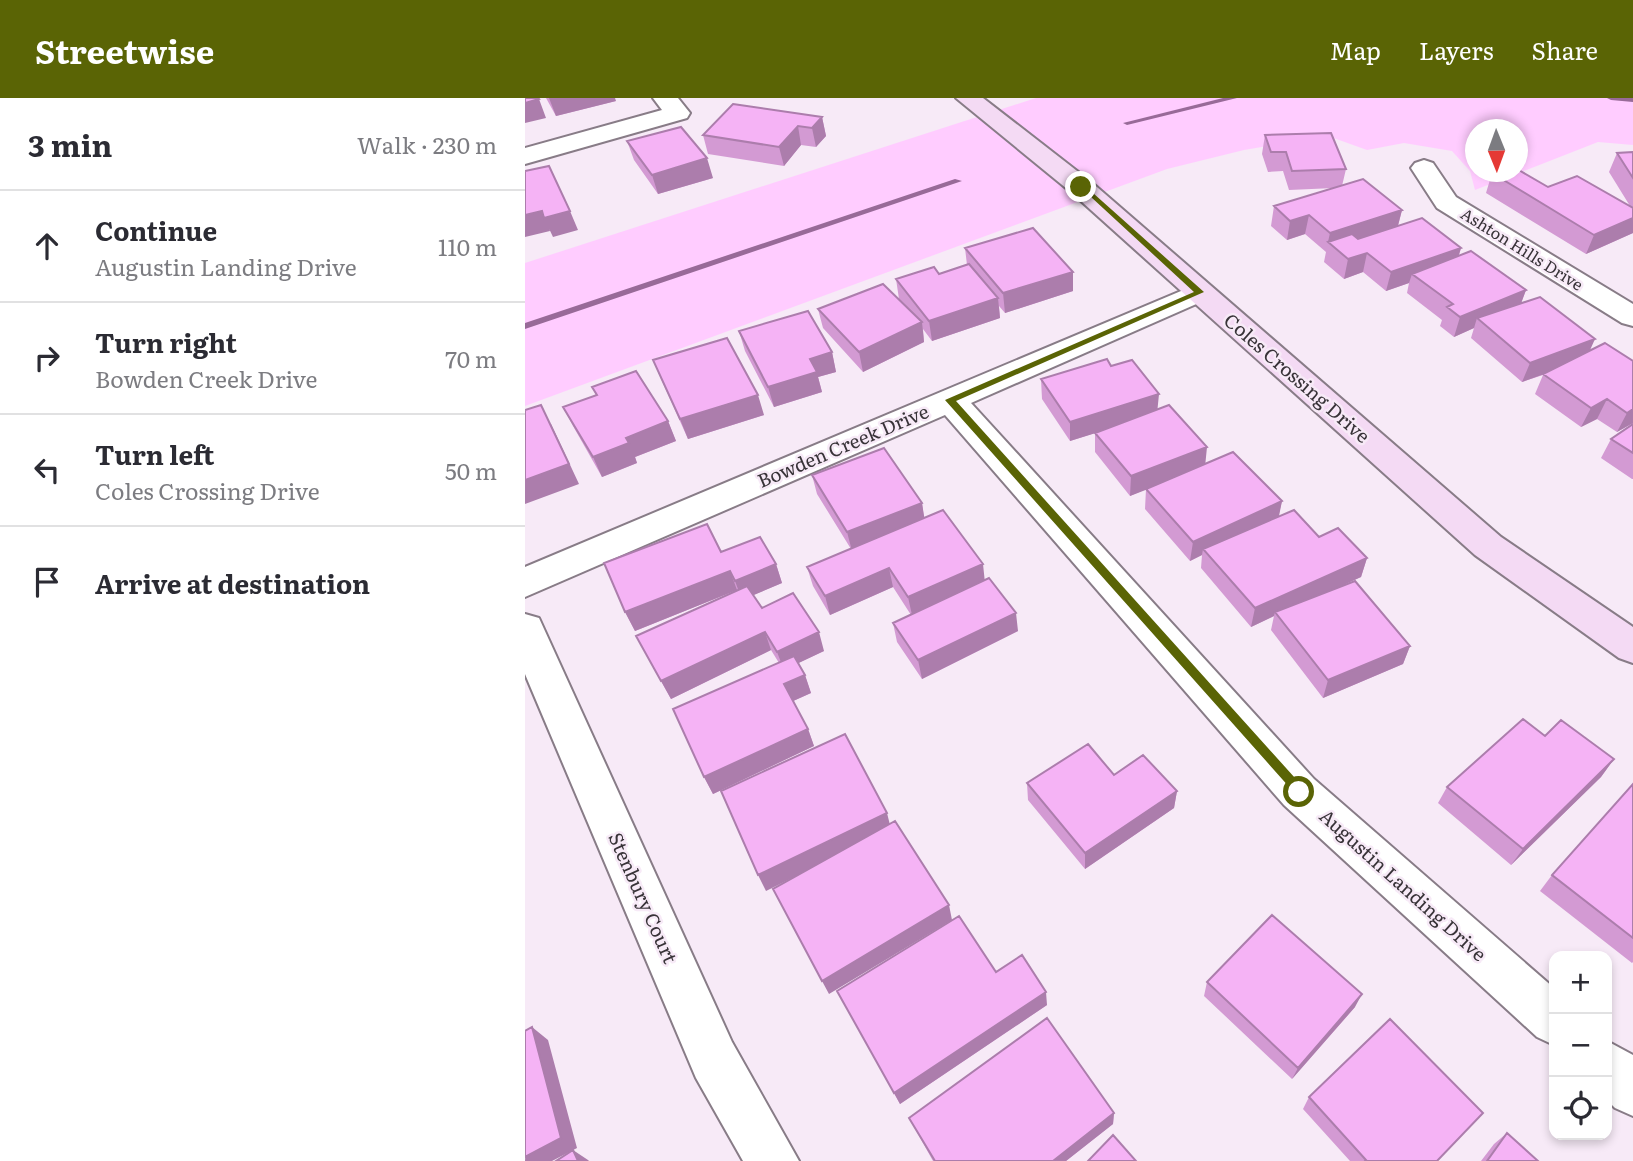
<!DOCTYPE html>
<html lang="en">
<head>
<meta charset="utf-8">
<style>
  :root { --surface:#fff; --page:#f7f7f7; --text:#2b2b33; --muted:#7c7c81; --line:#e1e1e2; --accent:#5a6405 }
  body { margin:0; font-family:Literata,serif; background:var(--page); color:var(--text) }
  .controls { position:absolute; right:21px; bottom:21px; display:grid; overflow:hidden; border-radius:14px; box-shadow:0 4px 10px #0003 }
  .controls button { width:63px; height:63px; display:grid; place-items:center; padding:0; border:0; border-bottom:2px solid var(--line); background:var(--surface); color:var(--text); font:35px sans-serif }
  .compass { position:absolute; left:940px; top:21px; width:63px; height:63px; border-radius:50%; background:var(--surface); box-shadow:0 4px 10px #0003; rotate:179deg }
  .stop { position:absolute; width:21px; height:21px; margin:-16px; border:5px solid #5a6405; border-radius:50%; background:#fff }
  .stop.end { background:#5a6405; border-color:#fff; box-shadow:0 2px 7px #0008 }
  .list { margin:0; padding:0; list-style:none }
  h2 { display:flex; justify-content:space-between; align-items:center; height:91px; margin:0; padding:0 28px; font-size:30px }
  h2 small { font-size:23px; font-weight:400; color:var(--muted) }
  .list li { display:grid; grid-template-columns:46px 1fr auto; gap:21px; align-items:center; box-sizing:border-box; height:112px; padding:0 28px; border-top:2px solid var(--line) }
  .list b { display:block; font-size:26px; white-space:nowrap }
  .list p { margin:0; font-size:23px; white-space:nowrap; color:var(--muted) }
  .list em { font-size:23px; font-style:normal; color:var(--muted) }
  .icon { flex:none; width:38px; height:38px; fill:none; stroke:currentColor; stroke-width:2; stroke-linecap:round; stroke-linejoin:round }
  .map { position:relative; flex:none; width:1108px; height:1063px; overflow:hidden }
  header { display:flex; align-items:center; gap:42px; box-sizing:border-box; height:98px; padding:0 35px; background:var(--accent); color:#fff }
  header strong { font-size:33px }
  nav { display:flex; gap:38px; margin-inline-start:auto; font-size:24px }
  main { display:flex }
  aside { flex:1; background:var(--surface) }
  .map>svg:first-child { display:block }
  .green { fill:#fcf; fill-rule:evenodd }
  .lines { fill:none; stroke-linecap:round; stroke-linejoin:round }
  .stream { fill:#986a98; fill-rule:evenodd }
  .street-casing { stroke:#887c87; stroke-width:4 }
  .secondary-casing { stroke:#887c87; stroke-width:4 }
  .street { fill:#fff; fill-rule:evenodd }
  .secondary { fill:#f4daf4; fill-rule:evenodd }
  .wall { fill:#d39ad3 }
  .shaded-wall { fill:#ac7dac }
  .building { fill:#f5b3f5; stroke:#ac7dac; stroke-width:2 }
  .route { fill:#5a6405 }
  .labels { text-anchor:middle; stroke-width:5; stroke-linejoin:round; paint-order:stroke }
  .far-street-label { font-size:16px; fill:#383338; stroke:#f7eaf7 }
  .street-label { font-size:19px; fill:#383338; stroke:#f7eaf7 }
</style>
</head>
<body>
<header>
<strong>Streetwise</strong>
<nav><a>Map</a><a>Layers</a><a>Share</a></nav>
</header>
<main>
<aside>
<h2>3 min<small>Walk · 230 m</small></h2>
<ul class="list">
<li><svg class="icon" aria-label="ahead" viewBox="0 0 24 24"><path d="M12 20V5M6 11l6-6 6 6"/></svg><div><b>Continue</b><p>Augustin Landing Drive</p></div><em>110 m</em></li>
<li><svg class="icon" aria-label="right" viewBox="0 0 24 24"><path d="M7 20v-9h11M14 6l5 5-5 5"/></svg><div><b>Turn right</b><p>Bowden Creek Drive</p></div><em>70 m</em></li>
<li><svg class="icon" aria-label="left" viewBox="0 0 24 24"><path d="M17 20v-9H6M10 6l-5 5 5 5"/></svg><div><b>Turn left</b><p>Coles Crossing Drive</p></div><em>50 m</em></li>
<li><svg class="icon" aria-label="arrive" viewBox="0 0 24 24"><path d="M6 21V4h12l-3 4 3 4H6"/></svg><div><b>Arrive at destination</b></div></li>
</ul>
</aside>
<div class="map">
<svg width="1108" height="1063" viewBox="0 0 1108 1063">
  <rect width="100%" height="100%" fill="#f7eaf7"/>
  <path class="green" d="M511 0H1108V47L1073 44 950 92 945 73 927 53 879 45 842 52 803 38 719 52 642 71 0 308V165ZM950 32H992V74H950Z"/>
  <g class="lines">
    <path class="stream" d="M698 0H712L602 27 598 25Z
      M1082 0H1108V4L1086 2Z
      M430 81 437 83 0 231V225Z"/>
    <g class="street-casing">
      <path id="street" d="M128 0H153L165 15 162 20 0 66V50L137 12Z
        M899 62 908 65 931 99 1108 206V228L1097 225 912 110 886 70 890 65Z
        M675 185 685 188 690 194 685 200 446 305 789 681 1029 890V947L1012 939 759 707 420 317 0 499V469Z
        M0 516 14 520 19 531 207 944 274 1063H218L171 980 0 576Z
        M1082 943 1108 957V1018L1090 1010 1082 1002Z"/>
    </g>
    <g class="secondary-casing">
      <path id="secondary" d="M431 0H458L565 83 976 439 1108 529V565L1094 560 950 457 547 95Z"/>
    </g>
    <use href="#street" class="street"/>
    <use href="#secondary" class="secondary"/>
  </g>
  <path class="wall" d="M21 0H24L91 3 31 18Z
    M297 19 301 38 291 49 276 47 259 68 183 56 178 37Z
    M740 37 821 71 817 88 877 112 873 128 936 150 934 157 1001 192 996 205 1064 253 1108 325 1092 334 1072 321 1056 329 1010 296 1018 277 997 284 946 240 949 230 929 239 915 228 917 222 882 195 884 185 861 193 838 174 819 181 799 164 801 154 780 136 762 142 746 128 749 108 809 90 764 92 758 73 743 74 737 56Z
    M102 43 188 80 133 96 109 62Z
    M1108 54V135L1061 156 961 95 967 75 1105 108 1084 74 1092 55Z
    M440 150 548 174V193L480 215 474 208 475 220 407 243 398 231 399 244 338 274 298 230 293 211 379 206 374 201 371 181 414 176 442 167Z
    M214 233 307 254 311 274 293 279 297 294 249 309 220 253Z
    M128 262 239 317 163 341 136 281Z
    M586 268 633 311 680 366 757 403 753 419 794 439 842 460 836 479 813 489 885 548 878 566 798 600 746 532 749 518 726 529 676 470 677 457 665 463 620 411 621 391 605 398 570 354V335L545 343 517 301 516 281Z
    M67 289 143 323 151 343 110 359 112 365 77 379 48 328 38 309 71 297Z
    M1108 326V381H1107L1076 360 1086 341Z
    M287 377 397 405 399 420 460 482 493 533 397 581 372 544 368 525 386 517 368 489 305 517 288 488 282 469 326 451 292 396Z
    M196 454 251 466 257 485 228 497 237 510 299 553 273 565 280 577 286 595 268 603 283 631 289 648 188 696 179 679 254 565 246 552 146 601 111 538 212 492 110 533 100 514Z
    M1020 638 1089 661 1076 679 986 767 913 705 922 689Z
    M589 677 652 693 649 710 560 771 503 702 502 685Z
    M1108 686V864L1107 865 1015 793 1027 777Z
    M471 874 522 907 375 1006 312 893Z
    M682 884 830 909 767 981 679 898Z
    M784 999 912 1063H825L778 1011Z
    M589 1015 588 1026 541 1063H408L384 1020Z
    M982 1035 1013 1063H956L969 1046Z"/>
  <path class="shaded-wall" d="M24 0H90L91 3 31 18Z
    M14 1 21 20 0 25V5Z
    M297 19 301 38 291 49 287 30Z
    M273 28 276 47 259 68 254 49Z
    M182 60 188 80 133 96 127 77Z
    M877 112 872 131 811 151 803 144 805 135Z
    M17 113 25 133 0 139V117Z
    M45 113 53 132 28 139 19 120Z
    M784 117 780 136 762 142 765 123Z
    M1108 120V135L1061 156 1069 137Z
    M936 150 930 169 887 176 884 185 861 193 866 174Z
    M842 155 838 174 819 181 823 161Z
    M548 174V193L480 215 478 195Z
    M1001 192 994 211 952 220 949 230 929 239 935 219Z
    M473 200 475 220 407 243 404 223Z
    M397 224 399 244 338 274 334 254Z
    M1070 241 1061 261 997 284 1005 265Z
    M307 254 311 274 293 279 297 294 249 309 243 289 285 261Z
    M634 296 632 316 545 343V324Z
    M233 297 239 317 163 341 155 321Z
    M1082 301 1072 321 1056 329 1066 310Z
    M1108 311V325L1092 334 1102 315Z
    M143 323 151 343 110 359 112 365 77 379 68 359 101 340Z
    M26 326 54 386 0 406V382Z
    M682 349 680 369 605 398 606 378Z
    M757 403 753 423 678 451 677 457 665 463 668 444Z
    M397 405 400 424 327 453 322 434Z
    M842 460 836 479 753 517 750 514 749 518 726 529 730 510Z
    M251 466 257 485 217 502 210 483Z
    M458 466 460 485 387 517 383 499Z
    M364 470 368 489 305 517 300 498Z
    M205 473 212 492 110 533 100 514Z
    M491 515 493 533 397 581 393 562Z
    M240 534 246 552 146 601 136 583Z
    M294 534 299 553 259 572 252 554Z
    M885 548 878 566 798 600 803 582Z
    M280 577 286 595 266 604 259 586Z
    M283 631 289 648 188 696 179 679Z
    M1089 661 1076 679 986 767 998 751Z
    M652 693 649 710 560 771V755Z
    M362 715 366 731 241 793 233 777Z
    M424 807 427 822 304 896 297 883Z
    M521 894 522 907 375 1006 369 995Z
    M837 896 830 909 767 981 773 970Z
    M7 929 23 942 52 1050 27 1063H0Z
    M589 1015 588 1026 541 1063H528Z
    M48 1052 63 1062 64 1063H53Z"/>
  <path class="building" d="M0 0H13L14 1 0 5Z
    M208 6 297 19 287 30 273 28 254 49 178 37Z
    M156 29 182 60 127 77 102 43Z
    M806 35 821 71 767 73 761 54H746L740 37Z
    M1108 54V80L1092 55Z
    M24 68 45 113 19 120 17 113 0 117V73Z
    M992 71 1023 89 1052 78 1108 110V120L1069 137 967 75 972 74H992Z
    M838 81 877 112 805 135 784 117 765 123 749 108Z
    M897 120 936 150 866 174 842 155 823 161 803 144 827 136 833 141Z
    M508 130 548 174 478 195 440 150Z
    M946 153 1001 192 935 219 922 209 928 206 887 176Z
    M444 166 473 200 404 223 371 181 409 169 414 176Z
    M358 186 397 224 334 254 293 211Z
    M1015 199 1070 241 1005 265 952 220Z
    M283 213 307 254 285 261 292 274 243 289 214 233Z
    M202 240 233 297 155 321 128 262Z
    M1080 245 1108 263V311L1102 315 1082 301 1066 310 1018 276Z
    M582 261 586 268 607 262 634 296 545 324 516 281Z
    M111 273 143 323 101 340 104 345 68 359 38 309 72 297 67 289Z
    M16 307 44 366 0 382V312Z
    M644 307 682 349 606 378 570 335Z
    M1108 326V355L1086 341Z
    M359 350 397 405 322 434 287 377Z
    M708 354 757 403 668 444 621 391Z
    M418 412 458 466 383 499 364 470 300 498 282 469Z
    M769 412 794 439 813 430 842 460 730 510 678 451Z
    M182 426 196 454 235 439 251 466 210 483 205 473 100 514 79 465Z
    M464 480 491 515 393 562 368 525Z
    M830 483 885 548 803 582 750 514Z
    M222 488 237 510 268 495 294 534 252 554 240 534 136 583 111 538Z
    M269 558 280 577 259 586 283 631 179 679 148 611Z
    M998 621 1020 638 1036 622 1089 661 998 751 922 689Z
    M320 636 362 715 233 777 196 693Z
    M563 646 589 677 618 657 652 693 560 755 502 685Z
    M1108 686V840L1027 777Z
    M370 723 424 807 297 883 248 791Z
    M747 817 837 896 773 970 682 884Z
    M434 818 471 874 497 857 521 894 369 995 312 893Z
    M522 920 589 1015 528 1063H410L384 1020Z
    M865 921 958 1015 912 1063H840L841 1062 784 999Z
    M7 929 36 1040 0 1059V933Z
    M982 1035 1013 1063H962Z
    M588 1037 611 1063H563Z
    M48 1052 53 1063H31Z"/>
  <path class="route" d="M553 87H559L679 194 431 303 779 690 780 694 774 700 420 302 669 194Z"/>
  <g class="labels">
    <g class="far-street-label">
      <text transform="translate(997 151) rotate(32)" y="6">Ashton Hills Drive</text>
    </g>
    <g class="street-label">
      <text transform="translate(772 280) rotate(41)" y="7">Coles Crossing Drive</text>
      <text transform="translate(318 348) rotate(-23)" y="7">Bowden Creek Drive</text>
      <text transform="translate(878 787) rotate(42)" y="7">Augustin Landing Drive</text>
      <text transform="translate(118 800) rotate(66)" y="7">Stenbury Court</text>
    </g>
  </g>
</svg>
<div class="controls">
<button>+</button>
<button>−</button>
<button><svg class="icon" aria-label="locate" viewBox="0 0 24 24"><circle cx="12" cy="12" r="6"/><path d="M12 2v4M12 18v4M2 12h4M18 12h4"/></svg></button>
</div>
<svg class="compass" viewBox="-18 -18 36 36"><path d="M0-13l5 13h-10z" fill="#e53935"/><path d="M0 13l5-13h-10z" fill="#7c7c81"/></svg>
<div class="stop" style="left:774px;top:694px"></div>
<div class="stop end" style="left:556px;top:89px"></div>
</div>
</main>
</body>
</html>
